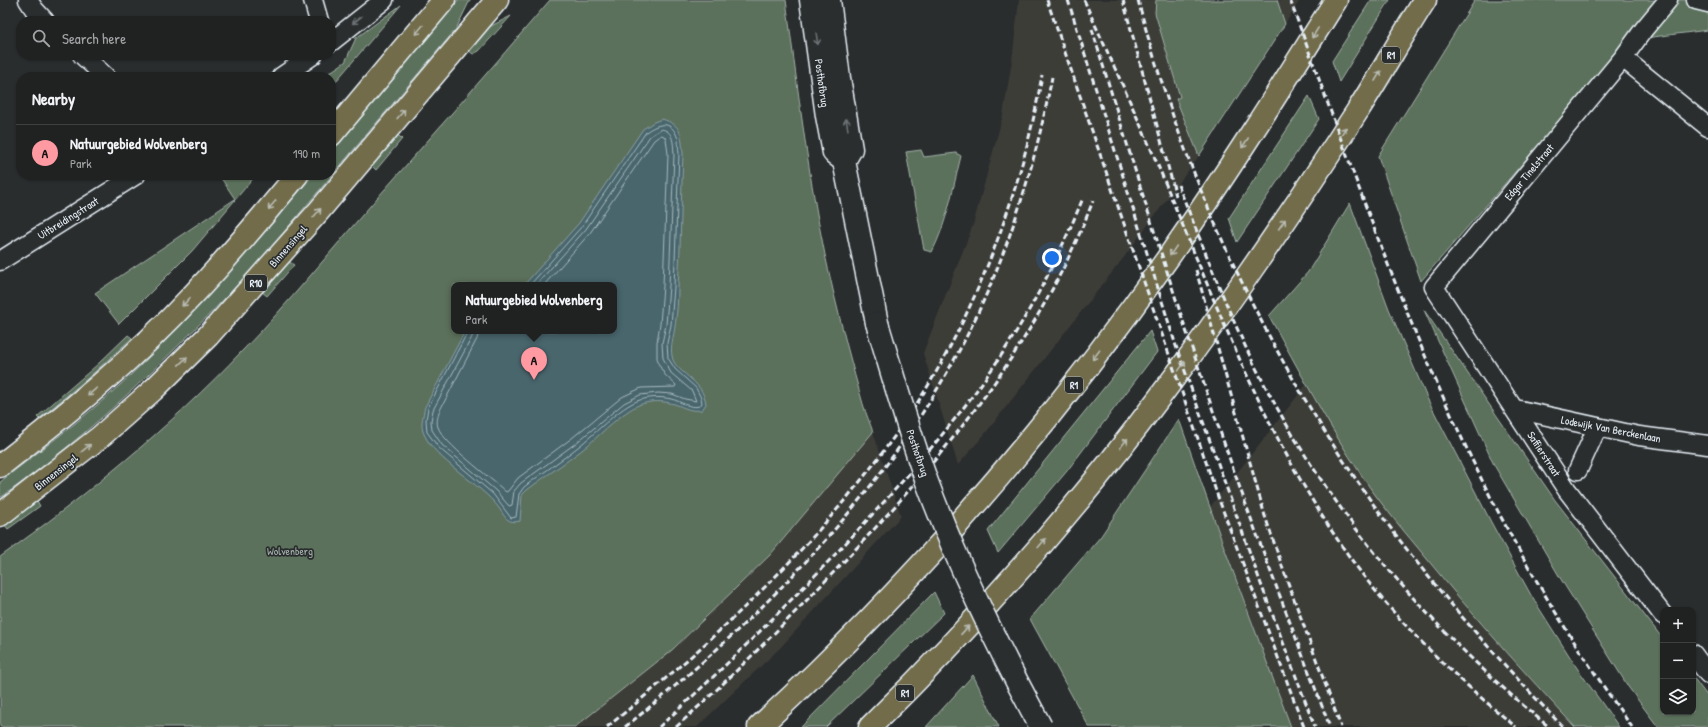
<!DOCTYPE html>
<html lang="en">
<head>
<meta charset="utf-8">
<style>
  :root { --surface:#202222; --page:#2d2f2f; --text:#f1f3f6; --muted:#a2a4a5; --line:#3d3f40; --accent:#ff9aa2 }
  body { margin:0; font-family:"Patrick Hand",sans-serif; background:var(--page); color:var(--text) }
  .controls { position:absolute; right:12px; bottom:12px; display:grid; overflow:hidden; border-radius:8px; box-shadow:0 1px 3px #0004 }
  .controls button { width:36px; height:36px; display:grid; place-items:center; padding:0; border:0; border-bottom:1px solid var(--line); background:var(--surface); color:var(--text); font:20px sans-serif }
  .you { position:absolute; left:1052px; top:258px; width:14px; height:14px; margin:-10px; border:3px solid #fff; border-radius:50%; background:#1a73e8; box-shadow:0 0 0 6px #1a73e833 }
  .badge { display:grid; place-items:center; width:26px; height:26px; border-radius:50%; background:var(--accent); color:#111; font-size:13px; font-weight:700 }
  .pin { position:absolute; translate:-50% -33px; filter:drop-shadow(0 1px 2px #0008) }
  .pin::after { content:''; position:absolute; top:21px; width:14px; height:12px; background:inherit; clip-path:polygon(0 0,100% 0,50% 100%) }
  .popup { position:absolute; left:451px; top:282px; width:166px; height:52px; box-sizing:border-box; display:grid; place-content:center; border-radius:8px; background:var(--surface); filter:drop-shadow(0 1px 3px #0005); font-size:13px; white-space:nowrap; color:var(--muted) }
  .popup b { font-size:15px; color:var(--text) }
  .popup::after { content:''; position:absolute; left:50%; top:100%; margin-left:-8px; border:8px solid transparent; border-top-color:var(--surface) }
  .list { margin:0; padding:0; list-style:none }
  h2 { display:flex; justify-content:space-between; align-items:center; height:52px; margin:0; padding:0 16px; font-size:17px }
  h2 small { font-size:13px; font-weight:400; color:var(--muted) }
  .list li { display:grid; grid-template-columns:26px 1fr auto; gap:12px; align-items:center; box-sizing:border-box; height:56px; padding:0 16px; border-top:1px solid var(--line) }
  .list b { display:block; font-size:15px; white-space:nowrap }
  .list p { margin:0; font-size:13px; white-space:nowrap; color:var(--muted) }
  .list em { font-size:13px; font-style:normal; color:var(--muted) }
  .icon { flex:none; width:22px; height:22px; fill:none; stroke:currentColor; stroke-width:2; stroke-linecap:round; stroke-linejoin:round }
  .map { position:relative; flex:none; width:1708px; height:727px; overflow:hidden }
  .search { position:absolute; background:var(--surface); box-shadow:0 1px 3px #0004; left:16px; top:16px; width:320px; height:44px; display:flex; align-items:center; gap:10px; box-sizing:border-box; padding:0 14px; border-radius:16px; color:var(--muted); font-size:15px }
  .panel { position:absolute; background:var(--surface); box-shadow:0 1px 3px #0004; left:16px; top:72px; width:320px; height:108px; border-radius:16px }
  .map>svg:first-child { display:block }
  .built { fill:#3c3c38 }
  .green { fill:#5c715b; stroke:#a2b1aa; fill-rule:evenodd }
  .water { fill:#49666d; stroke:#899ea5 }
  .lines { fill:none; stroke-linecap:round; stroke-linejoin:round }
  .shore { stroke:#a8b9c0; stroke-width:1 }
  .street-casing { stroke:#e8f1f8; stroke-width:21 }
  .secondary-casing { stroke:#e8f1f8; stroke-width:25 }
  .primary-casing { stroke:#e8f1f8; stroke-width:25 }
  .highway-casing { stroke:#e8f1f8; stroke-width:25 }
  .street { stroke:#2a2d2e; stroke-width:18 }
  .secondary { stroke:#2a2d2e; stroke-width:22 }
  .primary { stroke:#726c4b; stroke-width:22 }
  .highway { stroke:#726c4b; stroke-width:22 }
  .rail { stroke:#e8f1f8; stroke-width:3; stroke-dasharray:6 3; stroke-linecap:butt }
  .secondary-bridge-casing { stroke:#e8f1f8; stroke-width:25; stroke-linecap:butt }
  .secondary-bridge { stroke:#2a2d2e; stroke-width:22 }
  .oneway { stroke:#6c7275 }
  .oneway2 { stroke:#b9bcb3 }
  .labels { text-anchor:middle; stroke-width:3.5; stroke-linejoin:round; paint-order:stroke }
  .shield { fill:#2a2d2e; stroke:#afb6bb; stroke-width:1 }
  .shield-label { font-size:10px; font-weight:bold; fill:#e8f1f8 }
  .street-label { font-size:11px; fill:#e8f1f8; stroke:#2a2d2e }
  .park-label { font-size:11px; fill:#a9b7b1; stroke:#2a2d2e }
</style>
</head>
<body>
<div class="map">
<svg width="1708" height="727" viewBox="0 0 1708 727">
  <rect width="100%" height="100%" fill="#2a2d2e"/>
  <filter id="ink" filterUnits="userSpaceOnUse"><feTurbulence type="fractalNoise" baseFrequency=".025" numOctaves="2"/><feDisplacementMap in="SourceGraphic" scale="8" xChannelSelector="R" yChannelSelector="G"/><feConvolveMatrix kernelMatrix="1 2 1 2 8 2 1 2 1" color-interpolation-filters="sRGB"/></filter>
  <g filter="url(#ink)">
    <path class="built" d="M1019 0H1156L1155 13 1180 97 1176 99 1199 156 1125 256 984 435 958 465 923 353 973 225 1003 115 1012 61Z
      M1277 0H1300L1285 24Z
      M1306 385 1362 477 1399 525 1460 599 1521 669 1575 727H1291L1210 507Z
      M873 432 901 516 780 648 697 727H575L672 650 770 555Z"/>
    <path class="green" d="M458 0H470L456 29 250 272C173 353 92 434 0 498V482C47 445 97 409 140 366 201 307 258 241 313 175H331V153Z
      M550 0H786C799 97 810 195 833 290 842 328 852 366 863 404 866 414 870 423 873 432L770 555 672 650 575 727H0V557C87 495 170 427 243 350 288 304 329 253 371 205 431 137 491 69 550 0ZM454 285H614V331H454Z
      M1156 0H1277L1285 24 1199 156 1176 99 1180 97 1155 13Z
      M1371 0H1390L1339 82 1332 61Z
      M1475 0H1708V30L1629 40 1421 281 1378 156Z
      M401 5 331 87V77H323L345 62 356 38Z
      M511 16 479 51 473 54 468 50 487 28Z
      M1309 96 1319 119 1237 242 1229 218Z
      M397 134 402 139 376 170 371 165Z
      M921 150 924 157 956 153 961 156C953 188 947 223 932 252L924 250 906 152Z
      M219 175H256L192 251 119 324 95 293 235 199Z
      M1350 203 1389 309 1427 398 1492 524 1532 597 1577 668 1619 727H1575C1524 672 1474 617 1427 559 1405 532 1381 505 1362 476 1327 424 1299 370 1269 316L1308 272Z
      M288 261 294 265 267 296 262 292Z
      M1424 310 1555 500 1663 639V712H1693V677L1708 697V727H1658L1629 688 1562 581 1494 465Z
      M1150 331 1157 352 1067 471 998 553 988 531Z
      M128 335 132 338 88 378 39 419 37 417 98 364Z
      M1179 419 1224 547 1291 727H1089L1030 619 1101 536Z
      M37 501 40 506 8 529 4 524Z
      M934 592 944 613 826 727H801Z
      M973 675 999 727H926Z"/>
    <path class="water" d="M662 119C682 125 681 134 683 153 681 198 681 242 678 287 678 300 677 313 675 326 674 336 670 346 672 356 674 373 703 379 706 404L702 410C687 412 682 405 670 403 662 401 653 401 645 403 627 406 597 438 582 450 564 464 545 476 527 490L522 495 520 521C507 524 505 517 499 508 480 483 436 461 424 434 420 426 423 416 425 407L465 331H614V285H524L579 223 643 129 654 122Z"/>
    <g class="lines">
      <path class="shore" d="M468 331 428 408 426 420 427 432 439 448 493 494 511 518 516 517 519 494 524 487C542 473 561 461 578 447 595 434 624 402 644 399 652 397 663 397 671 399 681 401 689 409 700 406L702 403 701 398 696 388 675 369 668 358 667 343 671 325 674 287 679 153C678 148 679 139 676 134 669 119 656 125 646 132L582 226 530 285
        M473 331 472 337 433 410 431 421 432 430 442 445 496 491 509 506 512 505 514 491 521 483 576 443 624 403 640 395 658 393 672 394 685 399 696 401 692 391 671 373 663 358 662 343 666 325 669 286 674 154C673 143 674 131 661 129L650 136 586 229 536 285
        M479 331 477 339 439 412C438 417 436 422 438 427 443 443 491 478 506 492L508 491 518 478 572 438 622 397 641 388 675 387 676 385 665 375 659 365 657 358V342L660 324 663 286 668 154 666 139 664 136 661 135 654 140 590 233 544 285"/>
      <g class="street-casing">
        <path id="street" d="M28 0 34 9 45 21
          M313 0 319 21
          M1696 0 1708 3
          M331 42 384 0
          M82 55 106 77
          M1623 58 1708 127
          M281 77 313 55
          M0 261 136 175
          M1515 409 1639 436 1708 445
          M1578 470 1597 428
          M1663 615 1567 490 1434 287 1623 58 1644 29 1668 0
          M1693 654 1708 674"/>
      </g>
      <g class="secondary-casing">
        <path id="secondary" d="M811 0 827 116 834 153 844 161
          M829 0 839 78 851 149 844 161 877 323"/>
      </g>
      <g class="primary-casing">
        <path id="primary" d="M331 135 444 0
          M0 466C68 413 134 359 192 296 229 257 263 216 297 175
          M0 515 100 437 153 390 208 336 318 212 497 0"/>
      </g>
      <g class="highway-casing">
        <path id="highway" d="M759 727C913 585 1050 426 1170 255 1228 172 1282 86 1336 0
          M870 727C974 625 1072 515 1159 398 1229 305 1295 208 1358 110 1381 74 1402 36 1425 0"/>
      </g>
      <use href="#street" class="street"/>
      <use href="#secondary" class="secondary"/>
      <use href="#primary" class="primary"/>
      <use href="#highway" class="highway"/>
      <path class="rail" d="M1047 0 1218 497 1304 727
        M1068 0 1176 346 1261 584 1315 727
        M1084 0C1113 65 1144 130 1171 197 1226 329 1278 465 1366 579 1410 635 1461 682 1516 727
        M1123 0 1176 196
        M1138 0C1183 174 1260 341 1362 488 1421 574 1491 652 1563 727
        M1290 0C1344 146 1394 293 1460 434 1507 537 1566 635 1632 727
        M1092 29C1137 178 1183 327 1235 474 1265 559 1298 643 1330 727
        M1178 185C1204 247 1227 312 1258 372 1329 512 1428 628 1549 727
        M1196 270 1265 516 1283 569 1341 727
        M607 727C724 633 833 530 916 405 978 309 1023 187 1042 75
        M625 727C757 622 880 499 960 349 1005 264 1034 171 1052 77
        M659 727C717 675 772 620 826 564 880 507 933 450 979 387 1022 329 1056 264 1083 198
        M676 727C730 679 781 627 831 575 940 461 1035 350 1093 201"/>
      <g class="secondary-bridge-casing">
        <path id="secondary-bridge" d="M877 323C893 376 908 430 927 482 958 566 998 648 1041 727"/>
      </g>
      <use href="#secondary-bridge" class="secondary-bridge"/>
    </g>
    <defs><path id="oneway-shaft" d="M-6 0H5M1.5-3L5.5 0L1.5 3" fill="none" stroke-width="1.6" stroke-linecap="round" stroke-linejoin="round"/></defs>
    <g class="oneway">
      <use href="#oneway-shaft" transform="translate(357 20) rotate(142)"/>
      <use href="#oneway-shaft" transform="translate(817 39) rotate(82)"/>
      <use href="#oneway-shaft" transform="translate(847 124) rotate(-99)"/>
    </g>
    <g class="oneway2">
      <use href="#oneway-shaft" transform="translate(419 30) rotate(130)"/>
      <use href="#oneway-shaft" transform="translate(1315 33) rotate(122)"/>
      <use href="#oneway-shaft" transform="translate(1378 76) rotate(-59)"/>
      <use href="#oneway-shaft" transform="translate(401 114) rotate(-50)"/>
      <use href="#oneway-shaft" transform="translate(1343 132) rotate(-57)"/>
      <use href="#oneway-shaft" transform="translate(1245 143) rotate(123)"/>
      <use href="#oneway-shaft" transform="translate(272 205) rotate(130)"/>
      <use href="#oneway-shaft" transform="translate(317 213) rotate(-49)"/>
      <use href="#oneway-shaft" transform="translate(1282 224) rotate(-56)"/>
      <use href="#oneway-shaft" transform="translate(1173 251) rotate(124)"/>
      <use href="#oneway-shaft" transform="translate(186 302) rotate(134)"/>
      <use href="#oneway-shaft" transform="translate(1096 355) rotate(127)"/>
      <use href="#oneway-shaft" transform="translate(183 361) rotate(-44)"/>
      <use href="#oneway-shaft" transform="translate(1182 366) rotate(-54)"/>
      <use href="#oneway-shaft" transform="translate(92 392) rotate(139)"/>
      <use href="#oneway-shaft" transform="translate(1124 443) rotate(-52)"/>
      <use href="#oneway-shaft" transform="translate(86 448) rotate(-39)"/>
      <use href="#oneway-shaft" transform="translate(1042 543) rotate(-50)"/>
      <use href="#oneway-shaft" transform="translate(965 630) rotate(-47)"/>
    </g>
  </g>
  <g class="labels">
    <g class="shield">
      <rect x="1382" y="47" width="18" height="16" rx="3"/>
      <rect x="245" y="275" width="22" height="16" rx="3"/>
      <rect x="1065" y="377" width="18" height="16" rx="3"/>
      <rect x="896" y="685" width="18" height="16" rx="3"/>
    </g>
    <g class="shield-label">
      <text x="1391" y="59">R1</text>
      <text x="256" y="287">R10</text>
      <text x="1074" y="389">R1</text>
      <text x="905" y="697">R1</text>
    </g>
    <g class="street-label">
      <text transform="translate(822 83) rotate(82)" y="4">Posthofbrug</text>
      <text transform="translate(1529 172) rotate(-50)" y="4">Edgar Tinelstraat</text>
      <text transform="translate(68 218) rotate(-32)" y="4">Uitbreidingstraat</text>
      <text transform="translate(288 246) rotate(-49)" y="4">Binnensingel</text>
      <text transform="translate(1611 429) rotate(11)" y="4">Lodewijk Van Berckenlaan</text>
      <text transform="translate(918 453) rotate(71)" y="4">Posthofbrug</text>
      <text transform="translate(1544 454) rotate(57)" y="4">Saffierstraat</text>
      <text transform="translate(56 472) rotate(-38)" y="4">Binnensingel</text>
    </g>
    <g class="park-label">
      <text x="290" y="555">Wolvenberg</text>
    </g>
  </g>
</svg>
<div class="controls">
<button>+</button>
<button>−</button>
<button><svg class="icon" aria-label="layers" viewBox="0 0 24 24"><path d="M12 4l9 5-9 5-9-5zM3 14l9 5 9-5"/></svg></button>
</div>
<div class="you"></div>
<div class="pin badge" style="left:534px;top:380px">A</div>
<div class="popup"><b>Natuurgebied Wolvenberg</b>Park</div>
<div class="search"><svg class="icon" aria-label="search" viewBox="0 0 24 24"><circle cx="10" cy="10" r="6"/><path d="M15 15l6 6"/></svg>Search here</div>
<section class="panel">
<h2>Nearby<small></small></h2>
<ul class="list">
<li><span class="badge">A</span><div><b>Natuurgebied Wolvenberg</b><p>Park</p></div><em>190 m</em></li>
</ul>
</section>
</div>
</body>
</html>
